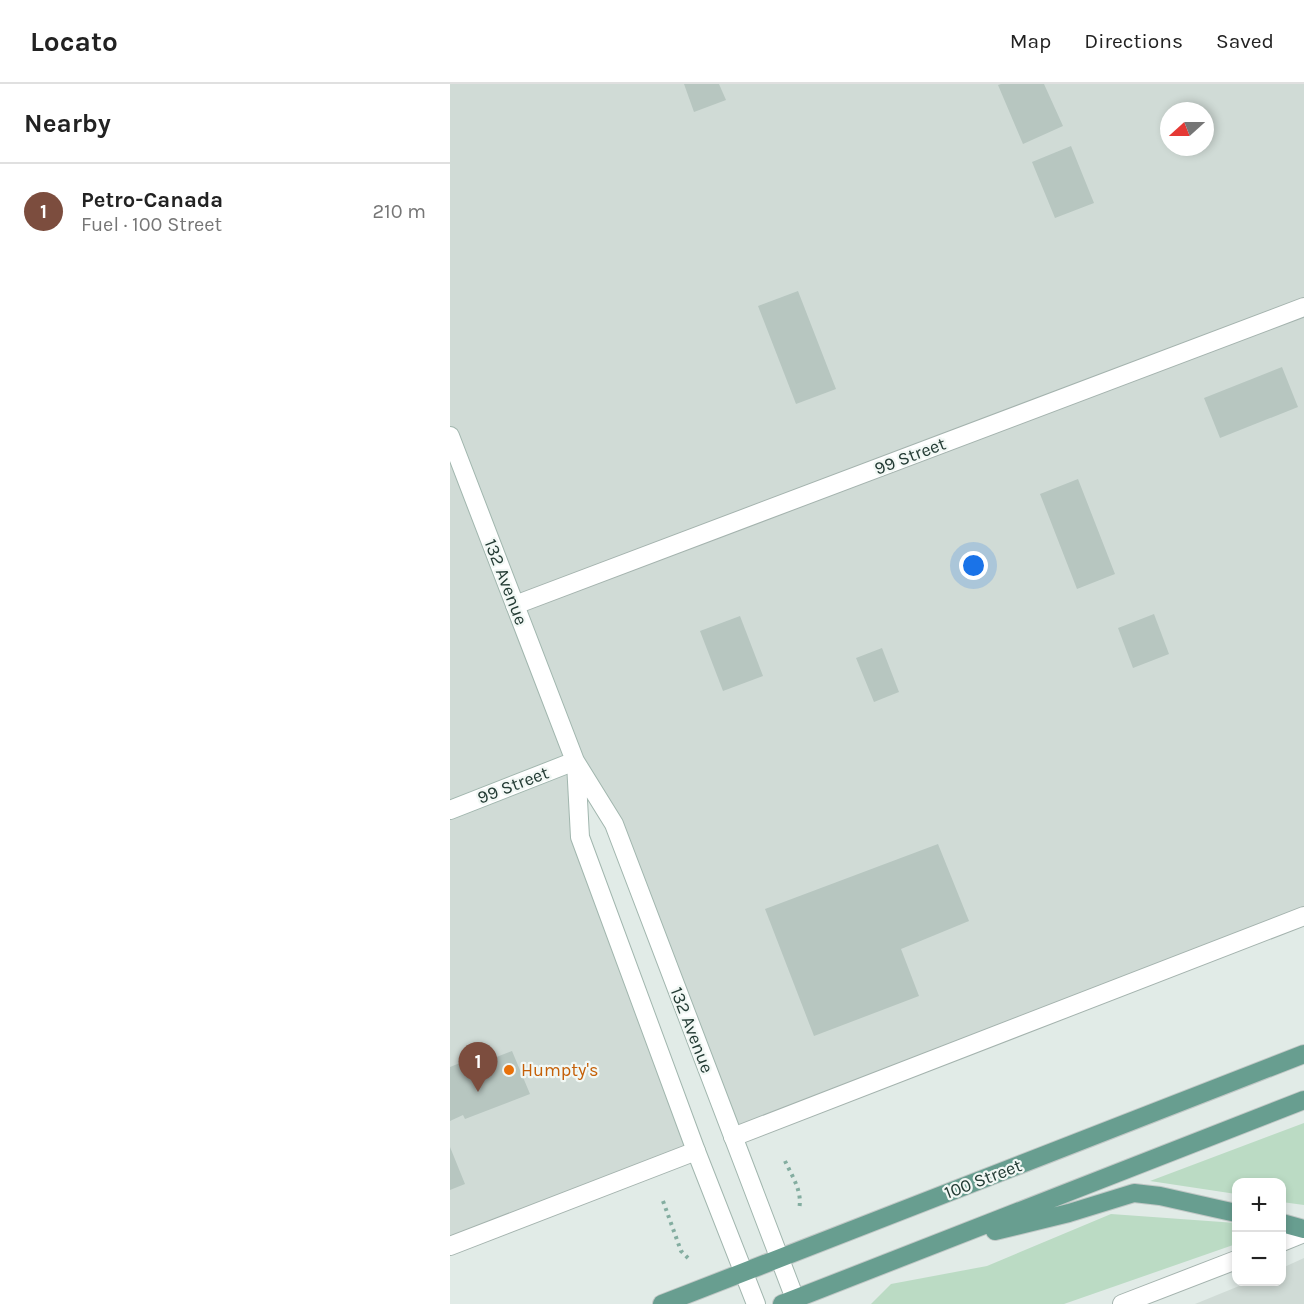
<!DOCTYPE html>
<html lang="en">
<head>
<meta charset="utf-8">
<style>
  :root { --surface:#fff; --page:#f6f6f6; --text:#222; --muted:#767676; --line:#e0e0e0; --accent:#7c4d3e }
  body { margin:0; font-family:Karla,sans-serif; background:var(--page); color:var(--text) }
  .controls { position:absolute; right:18px; bottom:18px; display:grid; overflow:hidden; border-radius:12px; box-shadow:0 3px 9px #0003 }
  .controls button { width:54px; height:54px; display:grid; place-items:center; padding:0; border:0; border-bottom:2px solid var(--line); background:var(--surface); color:var(--text); font:30px sans-serif }
  .compass { position:absolute; left:710px; top:18px; width:54px; height:54px; border-radius:50%; background:var(--surface); box-shadow:0 3px 9px #0003; rotate:249deg }
  .you { position:absolute; left:524px; top:482px; width:21px; height:21px; margin:-15px; border:4px solid #fff; border-radius:50%; background:#1a73e8; box-shadow:0 0 0 9px #1a73e833 }
  .badge { display:grid; place-items:center; width:39px; height:39px; border-radius:50%; background:var(--accent); color:#fff; font-size:20px; font-weight:700 }
  .pin { position:absolute; translate:-50% -50px; filter:drop-shadow(0 2px 3px #0008) }
  .pin::after { content:''; position:absolute; top:32px; width:21px; height:18px; background:inherit; clip-path:polygon(0 0,100% 0,50% 100%) }
  .list { margin:0; padding:0; list-style:none }
  h2 { display:flex; justify-content:space-between; align-items:center; height:78px; margin:0; padding:0 24px; font-size:26px }
  h2 small { font-size:20px; font-weight:400; color:var(--muted) }
  .list li { display:grid; grid-template-columns:39px 1fr auto; gap:18px; align-items:center; box-sizing:border-box; height:96px; padding:0 24px; border-top:2px solid var(--line) }
  .list b { display:block; font-size:22px; white-space:nowrap }
  .list p { margin:0; font-size:20px; white-space:nowrap; color:var(--muted) }
  .list em { font-size:20px; font-style:normal; color:var(--muted) }
  .map { position:relative; flex:none; width:854px; height:1220px; overflow:hidden }
  header { display:flex; align-items:center; gap:36px; box-sizing:border-box; height:84px; padding:0 30px; background:var(--surface); border-bottom:2px solid var(--line) }
  header strong { font-size:28px }
  nav { display:flex; gap:33px; margin-inline-start:auto; font-size:21px }
  main { display:flex }
  aside { flex:1; background:var(--surface) }
  .map>svg:first-child { display:block }
  .built { fill:#d0dbd6; fill-rule:evenodd }
  .green { fill:#bbdbc4 }
  .building { fill:#b7c6c0 }
  .lines { fill:none; stroke-linecap:round; stroke-linejoin:round }
  .street-casing { stroke:#a4b3ae; stroke-width:20 }
  .secondary-casing { stroke:#a1b6ae; stroke-width:20 }
  .primary-casing { stroke:#c1c8c6; stroke-width:20 }
  .path { stroke:#83ada0; stroke-width:4; stroke-dasharray:3 4.5; stroke-linecap:butt }
  .street { stroke:#fff; stroke-width:18 }
  .secondary { stroke:#fff; stroke-width:18 }
  .primary { stroke:#689e90; stroke-width:18 }
  .food-dot { fill:#e8710a; stroke:#f2f8f5; stroke-width:2 }
  .labels { text-anchor:middle; stroke-width:4.5; stroke-linejoin:round; paint-order:stroke }
  .street-label { font-size:18px; fill:#233b34; stroke:#f2f8f5 }
  .food-label { font-size:18px; fill:#c56008; stroke:#f2f8f5; text-anchor:start }
</style>
</head>
<body>
<header>
<strong>Locato</strong>
<nav><a>Map</a><a>Directions</a><a>Saved</a></nav>
</header>
<main>
<aside>
<h2>Nearby<small></small></h2>
<ul class="list">
<li><span class="badge">1</span><div><b>Petro-Canada</b><p>Fuel · 100 Street</p></div><em>210 m</em></li>
</ul>
</aside>
<div class="map">
<svg width="854" height="1220" viewBox="0 0 854 1220">
  <rect width="100%" height="100%" fill="#e1ebe7"/>
  <path class="built" d="M0 0H854V832L283 1053 164 740 126 679 130 753 246 1067 0 1164ZM719 27H755V63H719Z
    M854 1174V1220H745L799 1198H832V1184Z"/>
  <path class="green" d="M854 1039V1121L832 1118V1098H786V1110L700 1097Z
    M661 1130 786 1139V1160L614 1220H421L441 1200 537 1182Z"/>
  <path class="building" d="M234 0H269L276 16 244 28Z
    M551 0H594L613 42 573 60 548 1Z
    M621 62 644 119 605 134 582 78Z
    M348 207 386 305 346 320 308 222Z
    M832 283 848 323 770 354 754 314Z
    M628 395 665 490 627 505 590 410Z
    M704 530 719 570 683 584 668 544Z
    M290 532 313 592 273 607 250 547Z
    M432 564 449 608 424 618 406 574Z
    M488 760 519 837 451 865 469 912 364 952 315 825Z
    M62 967 80 1010 15 1035 13 1031 0 1037V983L15 977 18 984Z
    M0 1063 15 1100 0 1106Z"/>
  <g class="lines">
    <g class="street-casing">
      <path id="street" d="M65 521 854 223
        M283 1053 854 832
        M832 1158 854 1149
        M0 1162 246 1067
        M672 1220 786 1176"/>
    </g>
    <g class="secondary-casing">
      <path id="secondary" d="M0 352 125 677 164 740 347 1220
        M126 679 130 753 246 1067 306 1220
        M0 726 125 677"/>
    </g>
    <g class="primary-casing">
      <path id="primary" d="M832 1139 854 1145
        M545 1147 619 1129 684 1109 710 1112 786 1129
        M212 1220 854 970
        M332 1220 854 1016"/>
    </g>
    <path class="path" d="M335 1077C342 1092 353 1108 349 1125
      M213 1117 231 1167 239 1175"/>
    <use href="#street" class="street"/>
    <use href="#secondary" class="secondary"/>
    <use href="#primary" class="primary"/>
  </g>
  <circle class="food-dot" cx="59" cy="986" r="6"/>
  <g class="labels">
    <g class="street-label">
      <text transform="translate(460 372) rotate(-21)" y="6">99 Street</text>
      <text transform="translate(56 498) rotate(69)" y="6">132 Avenue</text>
      <text transform="translate(63 701) rotate(-21)" y="6">99 Street</text>
      <text transform="translate(242 946) rotate(69)" y="6">132 Avenue</text>
      <text transform="translate(533 1095) rotate(-21)" y="6">100 Street</text>
    </g>
    <g class="food-label">
      <text x="71" y="992">Humpty's</text>
    </g>
  </g>
</svg>
<div class="controls">
<button>+</button>
<button>−</button>
</div>
<svg class="compass" viewBox="-18 -18 36 36"><path d="M0-13l5 13h-10z" fill="#e53935"/><path d="M0 13l5-13h-10z" fill="#767676"/></svg>
<div class="you"></div>
<div class="pin badge" style="left:28px;top:1008px">1</div>
</div>
</main>
</body>
</html>
